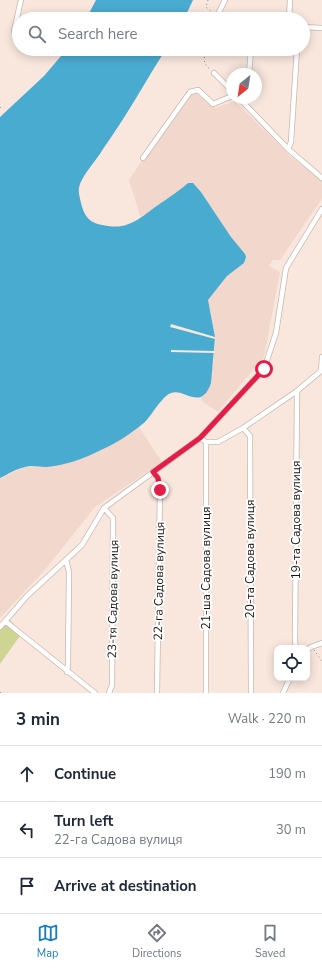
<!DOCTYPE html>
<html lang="en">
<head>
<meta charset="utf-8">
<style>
  :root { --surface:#fff; --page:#f2f2f3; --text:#1f2937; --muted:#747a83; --line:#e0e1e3; --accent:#147cc7 }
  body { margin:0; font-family:"Nunito Sans",sans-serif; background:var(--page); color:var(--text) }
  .controls { position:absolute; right:12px; bottom:12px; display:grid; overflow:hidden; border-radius:8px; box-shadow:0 2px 10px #0003 }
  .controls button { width:36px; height:36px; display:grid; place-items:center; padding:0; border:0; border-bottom:1px solid var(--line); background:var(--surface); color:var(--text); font:20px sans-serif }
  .compass { position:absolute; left:226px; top:68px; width:36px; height:36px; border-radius:50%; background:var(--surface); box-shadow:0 2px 10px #0003; rotate:210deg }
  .stop { position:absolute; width:12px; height:12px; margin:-9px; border:3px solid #e11d48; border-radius:50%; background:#fff }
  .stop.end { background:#e11d48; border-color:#fff; box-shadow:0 1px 4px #0008 }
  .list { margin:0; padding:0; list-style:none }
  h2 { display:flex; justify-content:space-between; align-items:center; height:52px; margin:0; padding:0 16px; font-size:17px }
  h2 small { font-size:13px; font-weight:400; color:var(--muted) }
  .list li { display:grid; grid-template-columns:26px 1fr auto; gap:12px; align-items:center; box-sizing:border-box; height:56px; padding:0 16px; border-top:1px solid var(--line) }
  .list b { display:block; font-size:15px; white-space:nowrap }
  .list p { margin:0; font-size:13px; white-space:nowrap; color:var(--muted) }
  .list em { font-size:13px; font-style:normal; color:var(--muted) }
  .icon { flex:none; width:22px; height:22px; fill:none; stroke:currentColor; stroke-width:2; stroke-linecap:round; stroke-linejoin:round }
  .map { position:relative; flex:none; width:322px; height:693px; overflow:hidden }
  .search { position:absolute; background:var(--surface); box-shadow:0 2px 10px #0003; left:12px; right:12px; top:12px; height:44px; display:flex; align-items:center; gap:10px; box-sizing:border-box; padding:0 14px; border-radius:22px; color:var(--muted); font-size:15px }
  .sheet { height:220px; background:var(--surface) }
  nav { display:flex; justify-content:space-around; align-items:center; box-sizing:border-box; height:56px; border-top:1px solid var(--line); background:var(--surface); font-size:11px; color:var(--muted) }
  nav a { display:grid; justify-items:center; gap:2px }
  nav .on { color:var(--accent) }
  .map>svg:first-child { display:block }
  .built { fill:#f2d8cc }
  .green { fill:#ced592 }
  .water { fill:#4aabd1 }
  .pier { fill:#f9e7de }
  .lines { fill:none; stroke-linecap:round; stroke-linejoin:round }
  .minor-casing { stroke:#c8b7af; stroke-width:6 }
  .path { stroke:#8c807a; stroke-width:1; stroke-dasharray:1 3; stroke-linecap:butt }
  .minor { stroke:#fff; stroke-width:4.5 }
  .route { stroke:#e11d48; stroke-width:5 }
  .labels { text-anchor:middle; stroke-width:3.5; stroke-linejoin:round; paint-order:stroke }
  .street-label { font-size:12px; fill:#191310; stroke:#fff }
</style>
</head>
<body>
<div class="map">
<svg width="322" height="693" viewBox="0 0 322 693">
  <rect width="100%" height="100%" fill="#f9e7de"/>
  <path class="built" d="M189 88 215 108 235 101 290 156 322 180V199L280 260H273L269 266 280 272 264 357 218 412 202 401 201 397 205 395 213 365 215 337 208 300 227 276 244 263 231 237 201 192 188 183 141 219 129 180Z
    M139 427 162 462 95 507 44 571 0 618V478L25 467 64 464 79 458 101 450 133 432Z"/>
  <path class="green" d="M9 619 22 633 0 664V630Z"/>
  <path class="water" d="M96 0H193L184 19H86Z
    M67 49H166C145 82 126 117 103 149 97 160 81 176 79 188 78 192 80 198 81 203 85 219 91 224 108 226 132 230 145 213 164 201 172 195 180 190 188 183H193L201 192 231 237 245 254 246 257 244 263 227 276 208 300 215 337 211 383C201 412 185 388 171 393 162 396 152 415 145 422 132 433 117 443 101 450 85 458 64 466 46 467 39 467 32 465 25 467 16 469 8 474 0 478V117L44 76Z"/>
  <path class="pier" d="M171 324 215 337V339L170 327Z
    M171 350 214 351V353L171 352Z"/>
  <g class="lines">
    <g class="minor-casing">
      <path id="minor" d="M225 0 217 16 233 19
        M289 19 290 0
        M303 27 322 28
        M14 31 21 0
        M214 73 232 91
        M249 74 251 49
        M239 98 288 149 322 178
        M288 149 291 142 297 49
        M143 158 190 92 198 90 213 104 232 96
        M321 371 322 357
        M243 428 250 436 251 693
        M200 438 206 442H218L243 428 297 391 322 370
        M153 471 158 478 160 490 157 693
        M104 508 113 518 112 685 109 693
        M66 560 69 572 68 665 67 672
        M5 621 95 693
        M0 627 27 596 82 545 104 508 200 438 264 369 276 333 286 268 322 209
        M296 648 295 641 297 391
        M307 650 311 647 322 643
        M206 693V442
        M283 693 290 678"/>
    </g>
    <path class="path" d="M208 0 206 7 213 13
      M206 49C204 59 202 63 211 70
      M0 107 2 109
      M314 650 322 661
      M0 692 1 693"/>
    <use href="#minor" class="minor"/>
  </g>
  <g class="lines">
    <path class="route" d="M160 490 158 478 153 472 200 438 264 369"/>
  </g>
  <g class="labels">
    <g class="street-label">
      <text transform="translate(296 520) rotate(-90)" y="4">19-та Садова вулиця</text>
      <text transform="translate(250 559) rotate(-90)" y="4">20-та Садова вулиця</text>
      <text transform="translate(206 568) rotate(-90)" y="4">21-ша Садова вулиця</text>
      <text transform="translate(159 581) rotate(-89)" y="4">22-га Садова вулиця</text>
      <text transform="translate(113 599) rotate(-89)" y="4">23-тя Садова вулиця</text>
    </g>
  </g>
</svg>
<div class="controls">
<button><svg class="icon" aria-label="locate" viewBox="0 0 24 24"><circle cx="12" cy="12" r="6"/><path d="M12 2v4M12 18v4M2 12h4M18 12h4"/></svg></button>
</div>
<svg class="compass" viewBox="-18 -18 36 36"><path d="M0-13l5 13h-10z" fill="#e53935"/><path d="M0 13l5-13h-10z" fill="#747a83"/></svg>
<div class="stop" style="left:264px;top:369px"></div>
<div class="stop end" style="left:160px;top:490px"></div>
<div class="search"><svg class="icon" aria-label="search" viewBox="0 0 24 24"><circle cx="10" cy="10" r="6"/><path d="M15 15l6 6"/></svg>Search here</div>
</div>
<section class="sheet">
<h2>3 min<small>Walk · 220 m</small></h2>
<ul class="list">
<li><svg class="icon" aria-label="ahead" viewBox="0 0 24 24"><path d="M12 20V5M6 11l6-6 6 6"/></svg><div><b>Continue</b></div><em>190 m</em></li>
<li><svg class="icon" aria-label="left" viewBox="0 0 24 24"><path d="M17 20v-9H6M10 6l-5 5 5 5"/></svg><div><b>Turn left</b><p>22-га Садова вулиця</p></div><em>30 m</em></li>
<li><svg class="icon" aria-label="arrive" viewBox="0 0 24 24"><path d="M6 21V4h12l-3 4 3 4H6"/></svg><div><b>Arrive at destination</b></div></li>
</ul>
</section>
<nav>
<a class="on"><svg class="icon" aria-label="map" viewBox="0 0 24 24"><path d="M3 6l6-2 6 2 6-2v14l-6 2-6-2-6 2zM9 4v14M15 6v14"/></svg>Map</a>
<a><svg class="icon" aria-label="directions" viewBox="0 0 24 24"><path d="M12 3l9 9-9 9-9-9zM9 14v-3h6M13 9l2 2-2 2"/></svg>Directions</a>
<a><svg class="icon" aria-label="saved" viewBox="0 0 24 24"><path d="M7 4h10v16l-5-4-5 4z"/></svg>Saved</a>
</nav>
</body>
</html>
